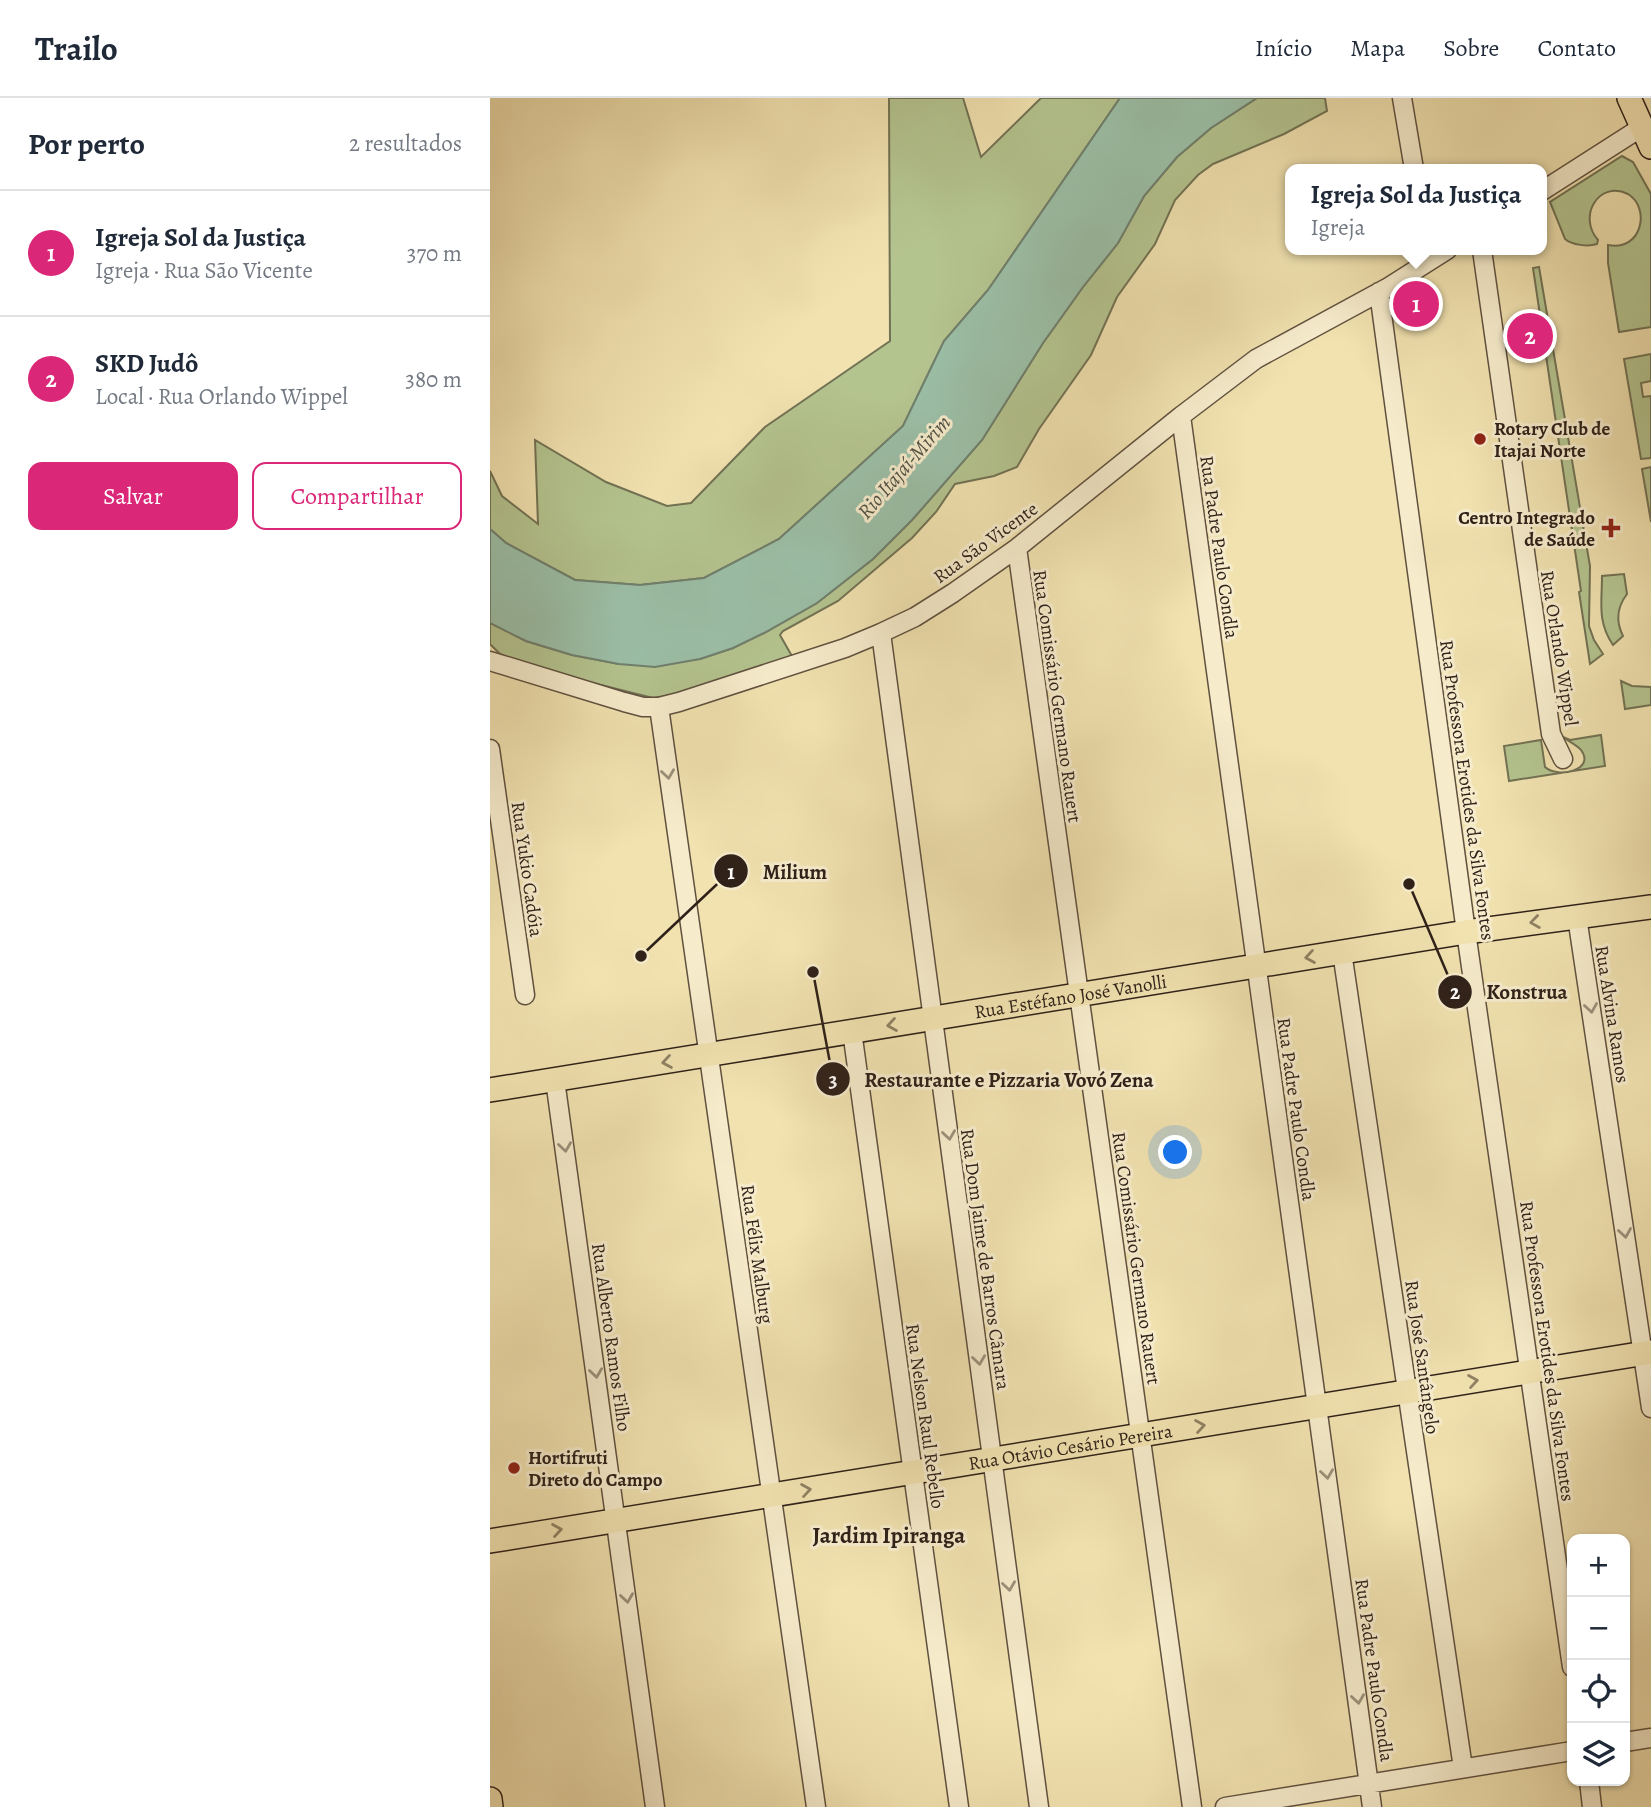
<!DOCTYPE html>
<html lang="pt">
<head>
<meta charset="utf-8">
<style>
  :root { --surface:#fff; --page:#f6f6f7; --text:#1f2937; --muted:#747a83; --line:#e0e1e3; --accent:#db2777 }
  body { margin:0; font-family:Alegreya,serif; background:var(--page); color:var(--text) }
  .controls { position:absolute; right:21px; bottom:21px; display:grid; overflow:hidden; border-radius:14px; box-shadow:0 2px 5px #0004 }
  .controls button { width:63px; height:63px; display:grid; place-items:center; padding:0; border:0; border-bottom:2px solid var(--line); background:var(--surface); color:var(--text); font:35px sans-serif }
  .you { position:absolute; left:686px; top:1055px; width:24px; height:24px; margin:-18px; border:5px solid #fff; border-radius:50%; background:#1a73e8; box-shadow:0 0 0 10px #1a73e833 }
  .badge { display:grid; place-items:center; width:46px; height:46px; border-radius:50%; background:var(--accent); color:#fff; font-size:23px; font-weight:700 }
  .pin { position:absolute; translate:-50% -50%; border:4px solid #fff; box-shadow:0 2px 7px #0006 }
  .popup { position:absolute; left:795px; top:66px; width:262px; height:91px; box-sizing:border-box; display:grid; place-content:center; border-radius:14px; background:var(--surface); filter:drop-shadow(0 2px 5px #0005); font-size:23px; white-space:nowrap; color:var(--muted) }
  .popup b { font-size:26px; color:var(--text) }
  .popup::after { content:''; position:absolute; left:50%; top:100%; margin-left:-14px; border:14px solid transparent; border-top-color:var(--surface) }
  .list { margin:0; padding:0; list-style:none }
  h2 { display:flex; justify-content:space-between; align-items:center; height:91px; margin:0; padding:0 28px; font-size:30px }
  h2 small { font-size:23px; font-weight:400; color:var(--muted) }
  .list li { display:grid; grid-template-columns:46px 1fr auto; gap:21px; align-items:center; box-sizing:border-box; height:126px; padding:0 28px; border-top:2px solid var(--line) }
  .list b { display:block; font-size:26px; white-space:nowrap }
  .list p { margin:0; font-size:23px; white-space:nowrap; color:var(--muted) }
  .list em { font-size:23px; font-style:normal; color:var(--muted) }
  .actions { display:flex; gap:14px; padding:21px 28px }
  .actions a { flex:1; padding:16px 0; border:2px solid var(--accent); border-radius:14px; text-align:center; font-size:24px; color:var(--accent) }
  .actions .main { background:var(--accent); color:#fff }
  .icon { flex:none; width:38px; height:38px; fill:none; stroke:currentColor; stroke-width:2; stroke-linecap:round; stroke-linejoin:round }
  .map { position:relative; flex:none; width:1161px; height:1709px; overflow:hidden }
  header { display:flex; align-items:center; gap:42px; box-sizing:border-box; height:98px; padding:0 35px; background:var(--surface); border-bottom:2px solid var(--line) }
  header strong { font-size:33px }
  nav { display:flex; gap:38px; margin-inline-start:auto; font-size:24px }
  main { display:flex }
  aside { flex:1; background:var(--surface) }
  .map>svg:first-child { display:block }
  .green { fill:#b4c48f; stroke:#727254; stroke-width:2 }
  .water { fill:#9bbfa7; stroke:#70806e; stroke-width:2 }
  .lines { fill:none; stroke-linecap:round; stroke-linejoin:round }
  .minor-casing { stroke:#60513f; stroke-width:21 }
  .major-casing { stroke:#2f2119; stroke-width:26 }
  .minor { stroke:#f6eccc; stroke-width:18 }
  .major { stroke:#f1e2b0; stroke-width:23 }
  .oneway { stroke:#9c917b }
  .oneway2 { stroke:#908264 }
  .poi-dot { fill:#8f2418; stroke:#f6eccc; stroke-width:2.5 }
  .labels { text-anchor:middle; stroke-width:6; stroke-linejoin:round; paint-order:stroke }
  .poi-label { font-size:19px; font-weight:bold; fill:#2f2119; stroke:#f6eccc; text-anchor:start }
  .street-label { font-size:19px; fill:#2f2119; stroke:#f6eccc }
  .water-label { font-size:21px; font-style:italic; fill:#4f5044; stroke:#f6eccc }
  .quarter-label { font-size:23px; font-weight:bold; fill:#2f2119; stroke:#f6eccc }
  .leader { fill:none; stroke:#2f2119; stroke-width:2.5 }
  .callout-dot { fill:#2f2119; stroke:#f6eccc; stroke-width:2.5 }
  .mark-label { font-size:21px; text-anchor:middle; font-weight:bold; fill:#fff }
  .callout-label { font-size:21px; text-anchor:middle; font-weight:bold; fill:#2f2119; stroke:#f6eccc; stroke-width:6; stroke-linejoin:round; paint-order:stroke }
</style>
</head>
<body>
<header>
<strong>Trailo</strong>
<nav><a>Início</a><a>Mapa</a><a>Sobre</a><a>Contato</a></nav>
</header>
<main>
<aside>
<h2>Por perto<small>2 resultados</small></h2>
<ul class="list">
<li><span class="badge">1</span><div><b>Igreja Sol da Justiça</b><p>Igreja · Rua São Vicente</p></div><em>370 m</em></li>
<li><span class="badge">2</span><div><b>SKD Judô</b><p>Local · Rua Orlando Wippel</p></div><em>380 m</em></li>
</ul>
<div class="actions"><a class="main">Salvar</a><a>Compartilhar</a></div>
</aside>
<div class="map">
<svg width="1161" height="1709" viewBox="0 0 1161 1709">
  <rect width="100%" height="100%" fill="#f1e2b0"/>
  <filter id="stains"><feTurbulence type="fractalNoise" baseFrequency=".00286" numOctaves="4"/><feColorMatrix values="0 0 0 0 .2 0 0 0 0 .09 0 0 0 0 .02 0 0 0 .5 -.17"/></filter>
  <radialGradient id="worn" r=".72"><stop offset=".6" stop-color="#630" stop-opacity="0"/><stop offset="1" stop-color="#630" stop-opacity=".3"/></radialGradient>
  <path class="green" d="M399 0H473L491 59 551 0H630L498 192 454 243 413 328 289 441 214 480 150 487 85 482 16 445 0 431V373L12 398 48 426 45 342 116 384 177 408 201 405 275 329 400 243Z
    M767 0H835L837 13 794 36 723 66 708 77 685 102 665 146 627 199 601 257 549 331 527 369 504 378 465 386 446 414 422 440 348 503 293 533 290 537 303 560 196 595 163 600 83 580 30 564 10 556 0 546V525L36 543 82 557 129 566 210 561 243 550 274 535 327 505 383 461 422 422 492 342 553 245 593 189 628 145 654 98 687 59 721 30Z
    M1132 58 1143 64 1161 96V229L1129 234 1118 165V147C1152 154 1161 110 1138 96 1109 82 1087 118 1108 142L1107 146C1098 149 1082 147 1075 141L1060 104Z
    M1049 169 1100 468 1099 528 1104 542 1113 556 1100 566 1089 494 1091 493 1043 170Z
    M1161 256V283L1151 285 1153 299 1161 298V360L1151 361 1134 261Z
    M1161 369V424L1152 371Z
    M1134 476 1137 496C1127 509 1126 524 1133 538L1123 547C1107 524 1112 504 1112 478Z
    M1131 583 1142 588 1161 589V607L1135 611Z
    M1111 637 1115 668 1019 683 1014 648 1051 642 1055 669C1068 681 1106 672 1091 652 1087 647 1078 643 1073 639L1080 642Z"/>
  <path class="water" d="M630 0H767L721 30 687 59 654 98 628 145 593 189 553 245 492 342 422 422 383 461 327 505 274 535 243 550 210 561 165 569 129 566 82 557 36 543 0 525V431L16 445 85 482 150 487 214 480 289 441 413 328 454 243 498 192Z"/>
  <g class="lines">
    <g class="minor-casing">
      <path id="minor" d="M912 0 924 71
        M1052 93 1152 29
        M992 152 1061 636 1073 661
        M889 194 976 834 1082 1569
        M691 318 882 1709
        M527 450 702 1709
        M391 535 549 1709
        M0 563 134 604 153 609H169L189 604 355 550 391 535 425 519 463 495 527 450 691 318 766 261 897 190 957 152
        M169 609 326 1709
        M0 651 35 897
        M1087 819 1161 1310
        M852 854 973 1670
        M362 933 469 1709
        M65 982 165 1709
        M1135 1644 1161 1640
        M1099 1683 1102 1709
        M735 1709 1082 1653"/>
    </g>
    <g class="major-casing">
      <g id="major">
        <path d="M1139 0 1161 49"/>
        <path id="s1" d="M0 992 976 834 1161 809"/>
        <path id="s2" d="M0 1443 1161 1254"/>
        <path d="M0 1701 1 1709"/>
      </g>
    </g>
    <use href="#minor" class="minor"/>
    <use href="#major" class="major"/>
  </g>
  <defs><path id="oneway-chevron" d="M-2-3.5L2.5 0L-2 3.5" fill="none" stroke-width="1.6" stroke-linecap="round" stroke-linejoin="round" transform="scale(1.75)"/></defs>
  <g class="oneway">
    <use href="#oneway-chevron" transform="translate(178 676) rotate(82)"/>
    <use href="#oneway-chevron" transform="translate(1101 910) rotate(81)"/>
    <use href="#oneway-chevron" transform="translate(459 1037) rotate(82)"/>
    <use href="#oneway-chevron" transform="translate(75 1049) rotate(82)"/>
    <use href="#oneway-chevron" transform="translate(1135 1135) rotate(81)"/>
    <use href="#oneway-chevron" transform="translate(489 1262) rotate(82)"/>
    <use href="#oneway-chevron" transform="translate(106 1275) rotate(82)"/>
    <use href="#oneway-chevron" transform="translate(837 1376) rotate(82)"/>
    <use href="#oneway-chevron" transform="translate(519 1488) rotate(82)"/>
    <use href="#oneway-chevron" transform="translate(137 1500) rotate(82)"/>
    <use href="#oneway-chevron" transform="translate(868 1601) rotate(82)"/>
  </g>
  <g class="oneway2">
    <use href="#oneway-chevron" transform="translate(1045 824) rotate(172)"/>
    <use href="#oneway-chevron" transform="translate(820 859) rotate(171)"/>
    <use href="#oneway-chevron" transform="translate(402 927) rotate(171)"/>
    <use href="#oneway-chevron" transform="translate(177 964) rotate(171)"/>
    <use href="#oneway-chevron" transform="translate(983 1283) rotate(-9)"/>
    <use href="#oneway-chevron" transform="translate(710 1328) rotate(-9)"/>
    <use href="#oneway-chevron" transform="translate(316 1392) rotate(-9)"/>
    <use href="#oneway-chevron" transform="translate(67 1432) rotate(-9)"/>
  </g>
  <g class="poi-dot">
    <circle cx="990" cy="341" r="7"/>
    <path d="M1117.5 419.5h7v7h7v7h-7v7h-7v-7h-7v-7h7z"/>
    <circle cx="24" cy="1370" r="7"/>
  </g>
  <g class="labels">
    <g class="poi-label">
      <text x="1004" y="337">Rotary Club de<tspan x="1004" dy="22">Itajai Norte</tspan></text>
      <text x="1105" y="426" text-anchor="end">Centro Integrado<tspan x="1105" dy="22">de Saúde</tspan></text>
      <text x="38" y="1366">Hortifruti<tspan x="38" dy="22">Direto do Campo</tspan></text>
    </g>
    <g class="street-label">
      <text transform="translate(495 444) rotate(-36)" y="7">Rua São Vicente</text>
      <text transform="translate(730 449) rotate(82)" y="7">Rua Padre Paulo Condla</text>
      <text transform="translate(1070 550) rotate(81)" y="7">Rua Orlando Wippel</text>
      <text transform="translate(568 598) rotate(82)" y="7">Rua Comissário Germano Rauert</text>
      <text transform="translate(978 692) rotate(82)" y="7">Rua Professora Erotides da Silva Fontes</text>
      <text transform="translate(38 771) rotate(82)" y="7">Rua Yukio Cadóia</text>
      <text dy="7" stroke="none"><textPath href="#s1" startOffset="588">Rua Estéfano José Vanolli</textPath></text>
      <text transform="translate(1123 916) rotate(81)" y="7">Rua Alvina Ramos</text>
      <text transform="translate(807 1011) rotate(82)" y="7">Rua Padre Paulo Condla</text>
      <text transform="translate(268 1156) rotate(82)" y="7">Rua Félix Malburg</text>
      <text transform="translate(647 1160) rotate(82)" y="7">Rua Comissário Germano Rauert</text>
      <text transform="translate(496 1161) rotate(82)" y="7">Rua Dom Jaime de Barros Câmara</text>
      <text transform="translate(122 1239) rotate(82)" y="7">Rua Alberto Ramos Filho</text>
      <text transform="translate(1058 1253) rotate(82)" y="7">Rua Professora Erotides da Silva Fontes</text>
      <text transform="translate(933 1259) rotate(82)" y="7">Rua José Santângelo</text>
      <text transform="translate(436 1318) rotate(82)" y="7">Rua Nelson Raul Rebello</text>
      <text dy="7" stroke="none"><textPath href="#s2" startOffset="588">Rua Otávio Cesário Pereira</textPath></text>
      <text transform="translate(885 1572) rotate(82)" y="7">Rua Padre Paulo Condla</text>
    </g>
    <g class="water-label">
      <text transform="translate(414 369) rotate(-49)" y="7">Rio Itajaí-Mirim</text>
    </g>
    <g class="quarter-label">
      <text x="399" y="1445">Jardim Ipiranga</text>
    </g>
  </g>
  <path class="leader" d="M151 858L241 773M919 786L965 894M323 874L343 981"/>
  <g class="callout-dot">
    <circle cx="151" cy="858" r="7"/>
    <circle cx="919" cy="786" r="7"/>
    <circle cx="323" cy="874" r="7"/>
    <circle cx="241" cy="773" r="18"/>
    <circle cx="965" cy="894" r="18"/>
    <circle cx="343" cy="981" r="18"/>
  </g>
  <g class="mark-label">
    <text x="241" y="781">1</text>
    <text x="965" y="901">2</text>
    <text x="343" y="989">3</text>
  </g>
  <g class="callout-label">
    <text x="305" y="781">Milium</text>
    <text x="1037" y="901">Konstrua</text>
    <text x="519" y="989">Restaurante e Pizzaria Vovó Zena</text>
  </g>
  <rect width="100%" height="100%" filter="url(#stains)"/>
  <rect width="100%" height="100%" fill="url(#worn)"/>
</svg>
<div class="controls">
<button>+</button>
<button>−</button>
<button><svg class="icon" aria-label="locate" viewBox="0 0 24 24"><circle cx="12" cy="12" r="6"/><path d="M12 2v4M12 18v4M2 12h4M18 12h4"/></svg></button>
<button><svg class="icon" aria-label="layers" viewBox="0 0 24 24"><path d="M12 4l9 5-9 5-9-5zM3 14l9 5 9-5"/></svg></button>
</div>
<div class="you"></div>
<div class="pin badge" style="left:926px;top:206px">1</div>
<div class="popup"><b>Igreja Sol da Justiça</b>Igreja</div>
<div class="pin badge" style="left:1040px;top:238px">2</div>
</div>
</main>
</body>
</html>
